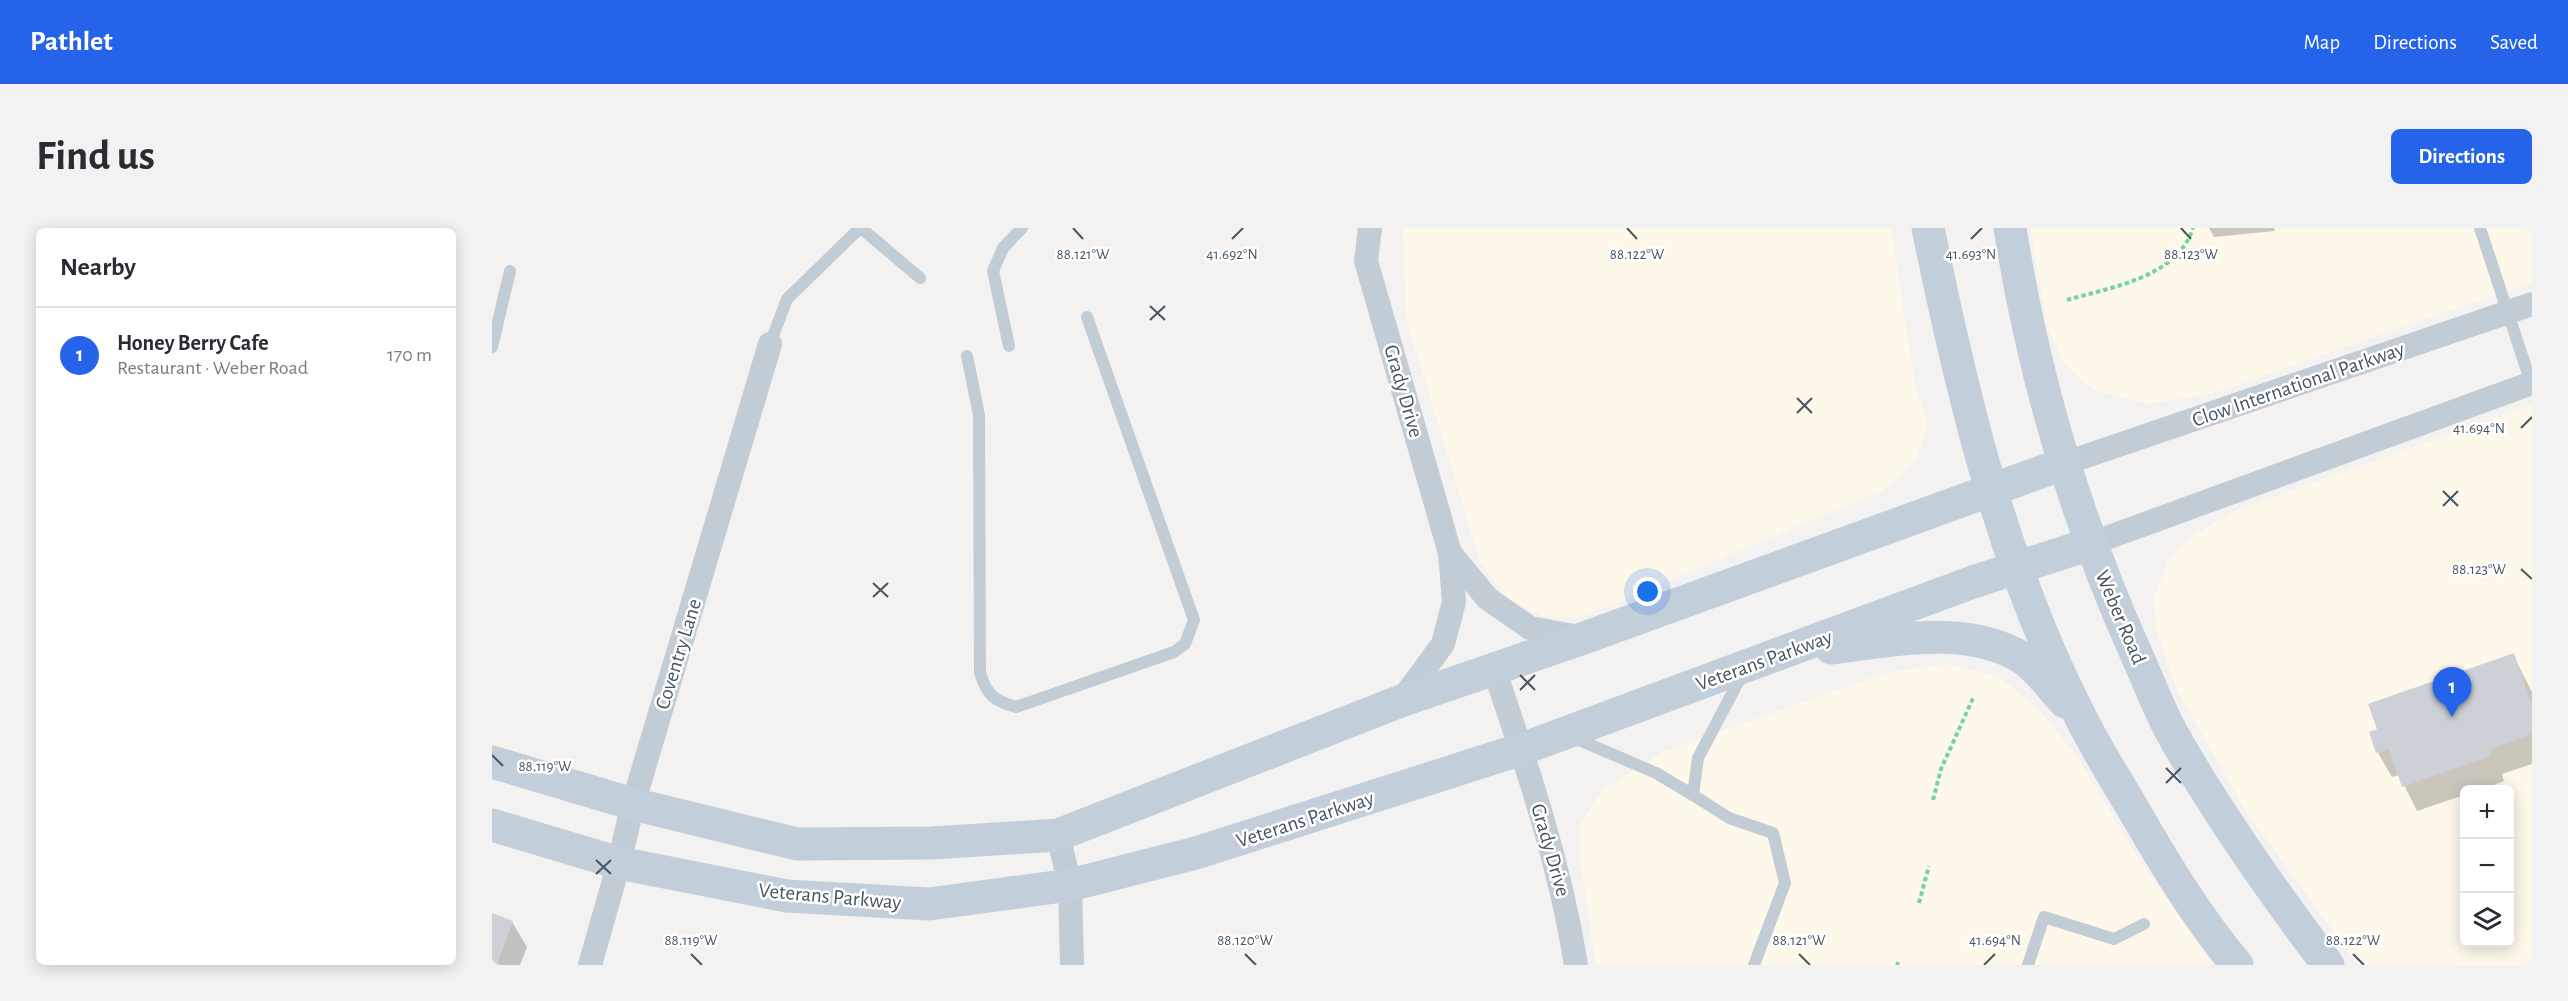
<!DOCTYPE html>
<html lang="en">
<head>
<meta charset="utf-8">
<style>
  :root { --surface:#fff; --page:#f2f2f3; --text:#2b2b33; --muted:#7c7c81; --line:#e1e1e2; --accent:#2563eb }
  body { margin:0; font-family:"Alegreya Sans",sans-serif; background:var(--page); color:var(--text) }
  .controls { position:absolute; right:18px; bottom:18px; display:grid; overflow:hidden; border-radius:9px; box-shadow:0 3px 15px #0003 }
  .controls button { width:54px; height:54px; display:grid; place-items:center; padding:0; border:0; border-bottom:2px solid var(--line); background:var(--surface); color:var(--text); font:30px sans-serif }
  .you { position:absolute; left:1156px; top:364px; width:21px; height:21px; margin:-15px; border:4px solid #fff; border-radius:50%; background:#1a73e8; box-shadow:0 0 0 9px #1a73e833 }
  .badge { display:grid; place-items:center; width:39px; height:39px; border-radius:50%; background:var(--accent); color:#fff; font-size:20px; font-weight:700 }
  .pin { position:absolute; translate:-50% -50px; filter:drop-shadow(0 2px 3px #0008) }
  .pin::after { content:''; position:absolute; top:32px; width:21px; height:18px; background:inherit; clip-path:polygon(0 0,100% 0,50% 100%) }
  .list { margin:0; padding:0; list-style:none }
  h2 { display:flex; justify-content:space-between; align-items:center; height:78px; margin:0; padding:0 24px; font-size:26px }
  h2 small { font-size:20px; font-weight:400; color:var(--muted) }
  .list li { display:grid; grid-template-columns:39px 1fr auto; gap:18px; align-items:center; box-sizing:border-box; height:96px; padding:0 24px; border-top:2px solid var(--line) }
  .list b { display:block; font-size:22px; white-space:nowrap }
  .list p { margin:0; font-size:20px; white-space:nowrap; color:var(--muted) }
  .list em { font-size:20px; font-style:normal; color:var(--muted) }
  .icon { flex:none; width:33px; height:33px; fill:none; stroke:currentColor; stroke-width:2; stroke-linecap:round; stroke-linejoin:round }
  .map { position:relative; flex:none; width:2040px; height:737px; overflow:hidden; border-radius:9px }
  header { display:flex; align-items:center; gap:36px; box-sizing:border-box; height:84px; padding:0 30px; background:var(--accent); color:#fff }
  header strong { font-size:28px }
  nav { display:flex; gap:33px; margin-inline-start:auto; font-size:21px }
  .intro { display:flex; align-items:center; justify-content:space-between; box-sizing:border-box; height:144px; padding:0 36px }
  h1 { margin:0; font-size:42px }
  .button { padding:15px 27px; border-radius:9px; background:var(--accent); color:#fff; font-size:21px; font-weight:700 }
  main { display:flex; gap:36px; padding:0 36px }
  aside { flex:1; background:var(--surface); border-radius:9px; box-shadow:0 3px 15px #0003 }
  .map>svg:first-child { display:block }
  .commercial { fill:#fef8eb; fill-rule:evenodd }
  .shadow { fill:#0003 }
  .building { fill:#cdd0d6 }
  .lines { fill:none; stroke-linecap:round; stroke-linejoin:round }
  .path { stroke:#71d5a2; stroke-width:4; stroke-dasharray:4.5 3; stroke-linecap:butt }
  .lane { stroke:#c1ccd4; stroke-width:12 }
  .street { stroke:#c1ccd4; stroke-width:24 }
  .secondary { stroke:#c2cfdb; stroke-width:33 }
  .ticks { fill:none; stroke:#475561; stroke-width:2 }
  .labels { text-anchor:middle; stroke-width:5; stroke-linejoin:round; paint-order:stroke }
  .street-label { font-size:21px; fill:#475561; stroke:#fff }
  .ticks-label { font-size:15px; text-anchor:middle; fill:#475561; stroke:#fff; stroke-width:5; stroke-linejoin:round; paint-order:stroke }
</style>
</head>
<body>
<header>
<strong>Pathlet</strong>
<nav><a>Map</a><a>Directions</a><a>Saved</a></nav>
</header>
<div class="intro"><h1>Find us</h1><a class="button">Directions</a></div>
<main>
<aside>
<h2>Nearby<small></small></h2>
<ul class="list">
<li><span class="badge">1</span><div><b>Honey Berry Cafe</b><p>Restaurant · Weber Road</p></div><em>170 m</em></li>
</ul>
</aside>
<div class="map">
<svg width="2040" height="737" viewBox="0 0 2040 737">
  <rect width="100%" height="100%" fill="#f4f1f1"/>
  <path class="commercial" d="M911 0H1399L1423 157 1436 198 1423 233 1392 262 1090 389H1052L1016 370 989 336 914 90Z
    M1538 0H2040V54L1719 166 1656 176 1603 163 1573 137 1556 101Z
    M2040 177V737H1866L1754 583 1684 460 1664 400 1662 369 1677 331 1698 309 1745 282ZM1972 562H2018V714H1972Z
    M1455 436 1507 449 1546 481 1585 528 1645 628 1721 737H1104L1088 631V597L1109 563 1170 524 1396 444Z"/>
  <path class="shadow" d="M1717 0H1782L1783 3 1722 9Z
    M2021 427 2040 464V536L2010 546 2012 553 1989 562H1972V567L1925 583 1907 547 1900 549 1886 525Z
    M0 687 20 694 35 719 28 737H0Z"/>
  <path class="building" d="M2022 425 2040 478V506L1997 521 1999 528 1910 559 1897 521 1884 525 1877 504 1885 501 1876 476Z
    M0 685 21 693 5 737H0Z"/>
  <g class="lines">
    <path class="path" d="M1575 72C1619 59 1685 50 1701 0
      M1441 572 1449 541 1482 468
      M1427 675 1437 638
      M1405 737 1406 734"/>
    <path class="lane" d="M369 0 428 50
      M1988 0 2040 158
      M278 116 295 71 368 0
      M517 118 501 43 511 20 530 0
      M0 119 18 43
      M475 128 487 187 488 445C495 467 502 473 524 479L682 424 693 416 702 392 595 89
      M1080 509 1164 545 1201 567 1206 530 1251 445
      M1201 567 1237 590 1281 605 1293 655 1262 737
      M1536 737 1552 689 1622 711 1652 696"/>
    <path class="street" d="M878 0 874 33 958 325 962 374 951 416 909 473
      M1571 236 2040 76
      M1598 316 2040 155
      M958 325 996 371 1038 400 1092 410
      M1002 441C1035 538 1068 636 1084 737
      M566 607 578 657 580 737
      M98 737 127 635 141 576 278 116"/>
    <path class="secondary" d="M1436 0C1470 167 1511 340 1590 492 1605 522 1623 550 1640 579 1671 633 1704 688 1745 737
      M1518 0C1541 146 1582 286 1642 421 1655 449 1666 480 1681 507 1727 588 1780 663 1836 737
      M1339 420C1401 413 1475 395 1532 431 1547 441 1560 461 1573 474
      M0 534 141 576 305 616 440 615 566 607 909 473 1092 410 1571 236
      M0 597 127 635 295 668 437 676 578 657 704 625 1030 521 1481 354 1598 316"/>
  </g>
  <path class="ticks" d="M581 0 591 11M1135 0 1145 11M1689 0 1699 11M740 11 751 0M1479 11 1490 0M658 78 673 92M658 92 673 78M1305 170 1320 185M1305 185 1320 170M2029 200 2040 189M1951 263 1966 278M1951 278 1966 263M2029 341 2040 351M381 355 396 369M381 369 396 355M1028 447 1043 462M1028 462 1043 447M0 527 11 538M1674 540 1689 555M1674 555 1689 540M104 632 119 646M104 646 119 632M199 726 210 737M753 726 764 737M1307 726 1318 737M1861 726 1872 737M1492 737 1503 726"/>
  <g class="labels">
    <g class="street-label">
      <text transform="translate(1806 156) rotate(-19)" y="7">Clow International Parkway</text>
      <text transform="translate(912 163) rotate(74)" y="7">Grady Drive</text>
      <text transform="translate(1629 389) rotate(67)" y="7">Weber Road</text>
      <text transform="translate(186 426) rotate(-73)" y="7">Coventry Lane</text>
      <text transform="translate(1272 432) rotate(-20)" y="7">Veterans Parkway</text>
      <text transform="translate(813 591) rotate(-18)" y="7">Veterans Parkway</text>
      <text transform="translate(1059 622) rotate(74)" y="7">Grady Drive</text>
      <text transform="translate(338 668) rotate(5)" y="7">Veterans Parkway</text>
    </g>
  </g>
  <g class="ticks-label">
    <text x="591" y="31">88.121°W</text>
    <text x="740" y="31">41.692°N</text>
    <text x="1145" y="31">88.122°W</text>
    <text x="1479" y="31">41.693°N</text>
    <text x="1699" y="31">88.123°W</text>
    <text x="1987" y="205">41.694°N</text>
    <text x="1987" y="346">88.123°W</text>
    <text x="53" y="543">88.119°W</text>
    <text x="199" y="717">88.119°W</text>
    <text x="753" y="717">88.120°W</text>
    <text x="1307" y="717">88.121°W</text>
    <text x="1503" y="717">41.694°N</text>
    <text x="1861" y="717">88.122°W</text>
  </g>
</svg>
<div class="controls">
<button>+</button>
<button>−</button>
<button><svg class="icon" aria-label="layers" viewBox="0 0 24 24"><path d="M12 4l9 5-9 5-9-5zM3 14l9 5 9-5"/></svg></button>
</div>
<div class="you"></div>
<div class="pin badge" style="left:1960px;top:489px">1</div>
</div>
</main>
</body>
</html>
